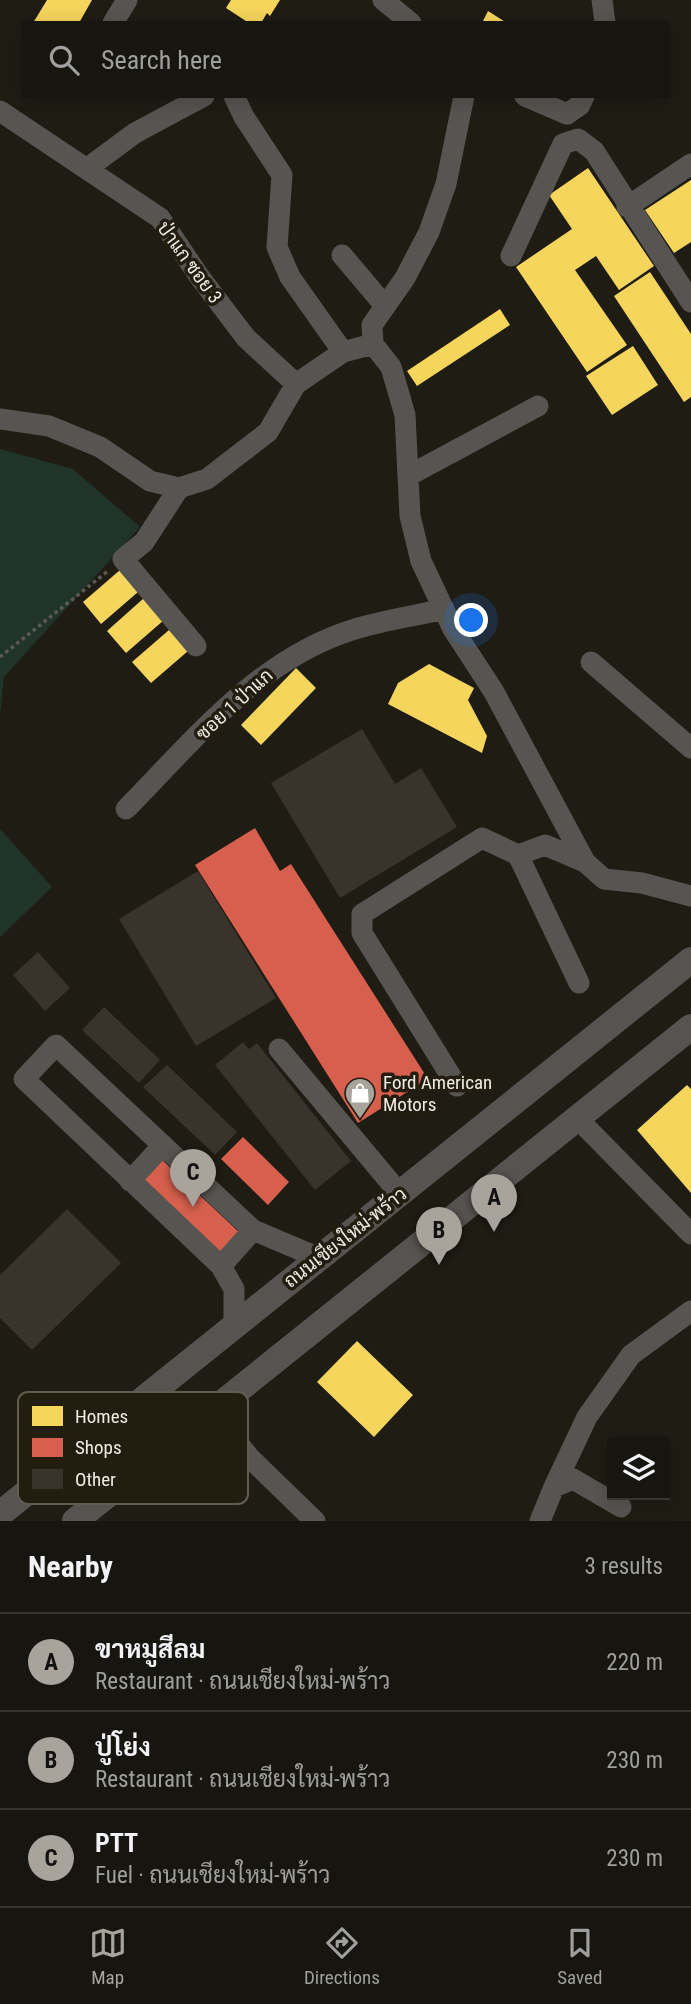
<!DOCTYPE html>
<html lang="en">
<head>
<meta charset="utf-8">
<style>
  :root { --surface:#17150f; --page:#24221d; --text:#f1f3f6; --muted:#9e9f9e; --line:#36342f; --accent:#a8a49b }
  body { margin:0; font-family:"Roboto Condensed",Sarabun,sans-serif; background:var(--page); color:var(--text) }
  .controls { position:absolute; right:21px; bottom:21px; display:grid; overflow:hidden; border-radius:0px; box-shadow:0 4px 18px #0003 }
  .controls button { width:63px; height:63px; display:grid; place-items:center; padding:0; border:0; border-bottom:2px solid var(--line); background:var(--surface); color:var(--text); font:35px sans-serif }
  .you { position:absolute; left:472px; top:621px; width:24px; height:24px; margin:-18px; border:5px solid #fff; border-radius:50%; background:#1a73e8; box-shadow:0 0 0 10px #1a73e833 }
  .badge { display:grid; place-items:center; width:46px; height:46px; border-radius:50%; background:var(--accent); color:#111; font-size:23px; font-weight:700 }
  .pin { position:absolute; translate:-50% -58px; filter:drop-shadow(0 2px 4px #0008) }
  .pin::after { content:''; position:absolute; top:37px; width:24px; height:21px; background:inherit; clip-path:polygon(0 0,100% 0,50% 100%) }
  .list { margin:0; padding:0; list-style:none }
  h2 { display:flex; justify-content:space-between; align-items:center; height:91px; margin:0; padding:0 28px; font-size:30px }
  h2 small { font-size:23px; font-weight:400; color:var(--muted) }
  .list li { display:grid; grid-template-columns:46px 1fr auto; gap:21px; align-items:center; box-sizing:border-box; height:98px; padding:0 28px; border-top:2px solid var(--line) }
  .list b { display:block; font-size:26px; white-space:nowrap }
  .list p { margin:0; font-size:23px; white-space:nowrap; color:var(--muted) }
  .list em { font-size:23px; font-style:normal; color:var(--muted) }
  .icon { flex:none; width:38px; height:38px; fill:none; stroke:currentColor; stroke-width:2; stroke-linecap:round; stroke-linejoin:round }
  .map { position:relative; flex:none; width:691px; height:1521px; overflow:hidden }
  .search { position:absolute; background:var(--surface); box-shadow:0 4px 18px #0003; left:21px; right:21px; top:21px; height:77px; display:flex; align-items:center; gap:18px; box-sizing:border-box; padding:0 24px; border-radius:0px; color:var(--muted); font-size:26px }
  .sheet { height:385px; background:var(--surface) }
  nav { display:flex; justify-content:space-around; align-items:center; box-sizing:border-box; height:98px; border-top:2px solid var(--line); background:var(--surface); font-size:19px; color:var(--muted) }
  nav a { display:grid; justify-items:center; gap:4px }
  nav .on { color:var(--accent) }
  .map>svg:first-child { display:block }
  .green { fill:#20342a }
  .homes { fill:#f6d55c }
  .shops { fill:#d6604d }
  .building { fill:#39332c }
  .lines { fill:none; stroke-linecap:round; stroke-linejoin:round }
  .path { stroke:#5c5a56; stroke-width:3.5; stroke-dasharray:3.5 3.5; stroke-linecap:butt }
  .minor { stroke:#575552; stroke-width:21 }
  .major { stroke:#565350; stroke-width:26 }
  .labels { text-anchor:middle; stroke-width:7; stroke-linejoin:round; paint-order:stroke }
  .street-label { font-size:19px; fill:#f1ede4; stroke:#231d10 }
  .poi-label { font-size:19px; fill:#f1ede4; stroke:#231d10; text-anchor:start }
  .key { fill:#231d10; stroke:#615b50; stroke-width:2 }
  .key-label { font-size:19px; fill:#f1ede4 }
</style>
</head>
<body>
<div class="map">
<svg width="691" height="1521" viewBox="0 0 691 1521">
  <rect width="100%" height="100%" fill="#1f1c14"/>
  <path class="green" d="M0 449 73 469 140 527 4 677 0 714Z
    M0 829 52 887 0 937Z"/>
  <path class="homes" d="M47 0H92L79 23H33Z
    M231 0H280L270 16 267 13 261 23H249L226 8Z
    M488 11 507 23H482Z
    M588 168 654 266 619 290 596 256 575 270 627 345 587 372 516 267 572 229 549 195Z
    M691 180V242L674 253 645 210Z
    M650 272 691 334V397L684 402 614 296Z
    M500 309 510 325 417 386 407 371Z
    M633 346 658 385 612 415 586 376Z
    M120 570 138 592 101 624 83 602Z
    M144 598 164 620 126 653 107 631Z
    M169 630 188 651 151 683 132 662Z
    M429 664 474 688 468 700 487 736 482 753 388 704 398 683Z
    M296 668 316 688 261 745 241 725Z
    M687 1085 691 1089V1193L637 1130Z
    M357 1341 413 1395 374 1437 317 1382Z"/>
  <path class="shops" d="M255 828 280 871 291 864 428 1079 358 1123 195 865Z
    M243 1137 289 1182 268 1205 221 1159Z
    M160 1158 239 1232 219 1254 140 1180Z"/>
  <path class="building" d="M362 729 395 784 421 768 457 827 340 898 271 783Z
    M198 871 276 998 196 1046 119 919Z
    M38 952 70 988 45 1011 13 975Z
    M104 1007 160 1060 139 1083 82 1030Z
    M243 1042 249 1049 257 1043 351 1161 315 1190 215 1065Z
    M167 1065 237 1132 215 1155 143 1087Z
    M67 1209 121 1263 32 1350 0 1318V1275Z"/>
  <g class="lines">
    <path class="path" d="M0 657 108 571"/>
    <path class="minor" d="M383 0 411 23
      M602 0 605 23
      M113 23 127 0
      M234 96 244 117 282 175 277 247 290 277 343 352
      M464 96 446 184 429 232 405 278 372 325 373 344 391 367 405 415 410 516 421 561 453 629 494 692 585 862 604 879 642 883 691 896
      M525 96 567 114 580 105 584 96
      M0 111 160 218 199 276 246 338 296 384
      M89 167 135 133 204 96
      M627 207 691 164
      M342 255 385 306
      M511 256 563 144 578 139 594 151 691 302
      M0 419 49 426 100 447 150 481 179 488 207 479 268 432 296 384 343 352 373 344
      M408 476 538 406
      M179 488 144 542 123 559 196 646
      M591 662 691 748
      M126 809C194 740 259 658 355 629 384 620 415 616 444 609
      M518 855 579 983
      M279 1049 400 1194
      M457 1086 362 933V914L482 838 518 855 545 845 585 862
      M577 1118 691 1234
      M130 1181 163 1145
      M221 1266 253 1230
      M234 1325V1289L221 1266 24 1079 56 1045 253 1230 319 1258
      M212 1411 250 1458 315 1521
      M554 1487 587 1417 631 1355 691 1311
      M540 1521 554 1487 573 1479 621 1507"/>
    <path class="major" d="M0 1514 691 960
      M75 1521 691 1027"/>
  </g>
  <defs>
    <g id="shop-pin" transform="scale(1.575)"><path d="M0 17L-7.5 6A9.5 9.5 0 1 1 7.5 6Z" fill="#a8a49b" stroke="#231d10"/><path d="M-5-2.5h2.3a2.7 3.5 0 0 1 5.4 0H5L5.5 6h-11ZM-1.5-2.5h3a1.5 2.3 0 0 0-3 0Z" fill="#fff"/></g>
  </defs>
  <g fill-rule="evenodd">
    <use href="#shop-pin" x="360" y="1093"/>
  </g>
  <g class="labels">
    <g class="street-label">
      <text transform="translate(190 262) rotate(54)" y="7">ป่าแก ซอย 3</text>
      <text transform="translate(234 704) rotate(-42)" y="7">ซอย 1 ป่าแก</text>
      <text transform="translate(345 1237) rotate(-38)" y="7">ถนนเชียงใหม่-พร้าว</text>
    </g>
    <g class="poi-label">
      <text x="383" y="1089">Ford American<tspan x="383" dy="22">Motors</tspan></text>
    </g>
  </g>
  <rect x="18" y="1392" width="230" height="112" rx="10" class="key"/>
  <rect x="32" y="1406" width="31" height="20" fill="#f6d55c"/>
  <rect x="32" y="1438" width="31" height="19" fill="#d6604d"/>
  <rect x="32" y="1469" width="31" height="20" fill="#39332c"/>
  <g class="key-label">
    <text x="75" y="1423">Homes</text>
    <text x="75" y="1454">Shops</text>
    <text x="75" y="1486">Other</text>
  </g>
</svg>
<div class="controls">
<button><svg class="icon" aria-label="layers" viewBox="0 0 24 24"><path d="M12 4l9 5-9 5-9-5zM3 14l9 5 9-5"/></svg></button>
</div>
<div class="you"></div>
<div class="pin badge" style="left:494px;top:1232px">A</div>
<div class="pin badge" style="left:439px;top:1265px">B</div>
<div class="pin badge" style="left:193px;top:1207px">C</div>
<div class="search"><svg class="icon" aria-label="search" viewBox="0 0 24 24"><circle cx="10" cy="10" r="6"/><path d="M15 15l6 6"/></svg>Search here</div>
</div>
<section class="sheet">
<h2>Nearby<small>3 results</small></h2>
<ul class="list">
<li><span class="badge">A</span><div><b>ขาหมูสีลม</b><p>Restaurant · ถนนเชียงใหม่-พร้าว</p></div><em>220 m</em></li>
<li><span class="badge">B</span><div><b>ปู่โย่ง</b><p>Restaurant · ถนนเชียงใหม่-พร้าว</p></div><em>230 m</em></li>
<li><span class="badge">C</span><div><b>PTT</b><p>Fuel · ถนนเชียงใหม่-พร้าว</p></div><em>230 m</em></li>
</ul>
</section>
<nav>
<a class="on"><svg class="icon" aria-label="map" viewBox="0 0 24 24"><path d="M3 6l6-2 6 2 6-2v14l-6 2-6-2-6 2zM9 4v14M15 6v14"/></svg>Map</a>
<a><svg class="icon" aria-label="directions" viewBox="0 0 24 24"><path d="M12 3l9 9-9 9-9-9zM9 14v-3h6M13 9l2 2-2 2"/></svg>Directions</a>
<a><svg class="icon" aria-label="saved" viewBox="0 0 24 24"><path d="M7 4h10v16l-5-4-5 4z"/></svg>Saved</a>
</nav>
</body>
</html>
